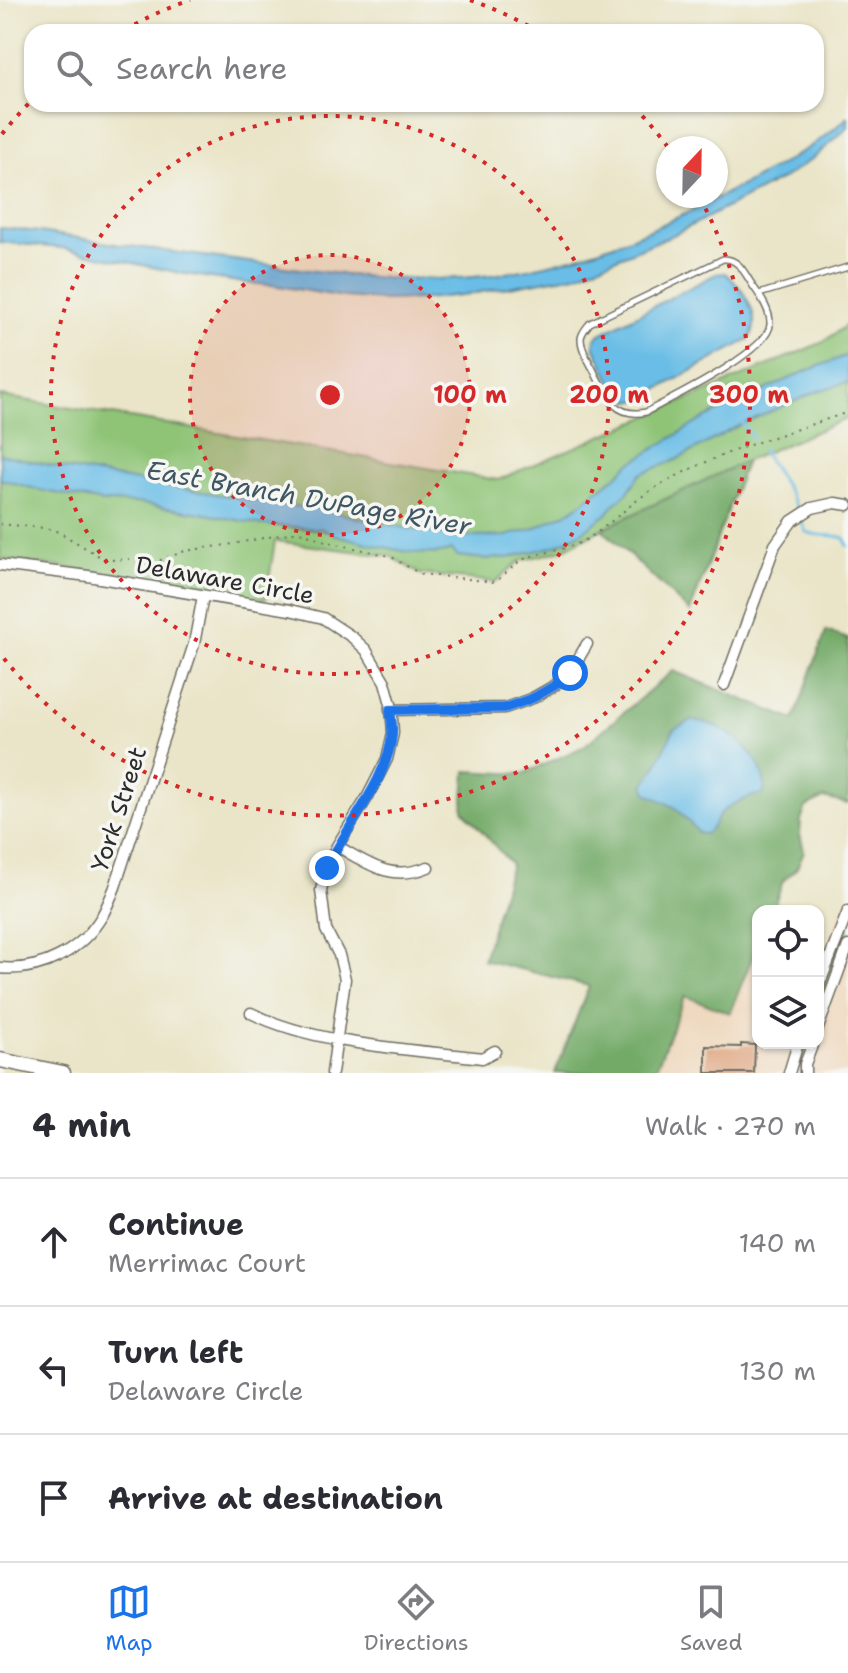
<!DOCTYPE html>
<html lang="en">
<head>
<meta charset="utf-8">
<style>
  :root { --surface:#fff; --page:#f2f2f3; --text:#2b2b33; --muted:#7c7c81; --line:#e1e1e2; --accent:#1a73e8 }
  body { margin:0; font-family:"Shantell Sans",sans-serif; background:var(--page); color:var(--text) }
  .controls { position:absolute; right:24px; bottom:24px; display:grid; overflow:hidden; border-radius:16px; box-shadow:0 2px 6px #0004 }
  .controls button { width:72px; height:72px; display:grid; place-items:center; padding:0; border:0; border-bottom:2px solid var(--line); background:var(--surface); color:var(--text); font:40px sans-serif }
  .compass { position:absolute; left:656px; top:136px; width:72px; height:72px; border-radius:50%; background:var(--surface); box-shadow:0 2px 6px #0004; rotate:22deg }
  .stop { position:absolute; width:24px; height:24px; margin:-18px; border:6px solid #1a73e8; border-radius:50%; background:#fff }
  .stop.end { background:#1a73e8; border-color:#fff; box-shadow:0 2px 8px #0008 }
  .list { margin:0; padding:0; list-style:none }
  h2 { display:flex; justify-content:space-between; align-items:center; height:104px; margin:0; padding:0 32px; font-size:34px }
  h2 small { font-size:26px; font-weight:400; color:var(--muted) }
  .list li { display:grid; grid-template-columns:52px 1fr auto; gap:24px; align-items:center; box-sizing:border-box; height:128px; padding:0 32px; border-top:2px solid var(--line) }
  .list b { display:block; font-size:30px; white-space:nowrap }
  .list p { margin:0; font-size:26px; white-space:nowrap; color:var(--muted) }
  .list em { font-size:26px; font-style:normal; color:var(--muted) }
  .icon { flex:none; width:44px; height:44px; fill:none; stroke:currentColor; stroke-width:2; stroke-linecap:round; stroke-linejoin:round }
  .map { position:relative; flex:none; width:848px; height:1073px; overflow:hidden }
  .search { position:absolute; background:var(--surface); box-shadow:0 2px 6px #0004; left:24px; right:24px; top:24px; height:88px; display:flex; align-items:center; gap:20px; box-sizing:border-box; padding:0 28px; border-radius:24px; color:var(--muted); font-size:30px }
  .sheet { height:488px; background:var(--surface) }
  nav { display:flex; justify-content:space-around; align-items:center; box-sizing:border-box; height:112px; border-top:2px solid var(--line); background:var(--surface); font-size:22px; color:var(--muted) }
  nav a { display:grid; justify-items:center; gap:4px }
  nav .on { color:var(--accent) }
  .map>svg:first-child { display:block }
  .built { fill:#eed7bb }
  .green { fill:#8fc477; stroke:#5d7851; stroke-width:2 }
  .forest { fill:#73aa68; stroke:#4f6a4a; stroke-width:2 }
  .water { fill:#69bde6; stroke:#4a7488; stroke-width:2 }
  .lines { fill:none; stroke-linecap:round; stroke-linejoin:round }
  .stream { stroke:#69bde6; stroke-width:3 }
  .building { fill:#dc9b72 }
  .lane-casing { stroke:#6e6c62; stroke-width:8 }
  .street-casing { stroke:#6e6c62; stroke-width:13 }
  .secondary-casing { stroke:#6e6c62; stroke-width:17 }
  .path { stroke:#6e6c62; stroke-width:2; stroke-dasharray:2 6; stroke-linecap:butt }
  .lane { stroke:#fff; stroke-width:5 }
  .street { stroke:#fff; stroke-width:10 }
  .secondary { stroke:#fff; stroke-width:14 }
  .route { stroke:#1a73e8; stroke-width:10 }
  .ring { fill:none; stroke:#d62828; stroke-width:4; stroke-dasharray:4 8 }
  .labels { text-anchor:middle; stroke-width:7; stroke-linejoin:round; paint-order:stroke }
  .street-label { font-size:24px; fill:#2b2b2b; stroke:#f6f6f2 }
  .water-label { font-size:26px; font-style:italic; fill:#3e5763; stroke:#f6f6f2 }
  .centre { fill:#d62828; stroke:#f6f6f2; stroke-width:4 }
  .ring-label { font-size:24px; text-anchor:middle; font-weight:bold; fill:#d62828; stroke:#f6f6f2; stroke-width:7; stroke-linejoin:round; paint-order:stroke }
</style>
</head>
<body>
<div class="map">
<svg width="848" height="1073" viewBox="0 0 848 1073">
  <rect width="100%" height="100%" fill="#f6f6f2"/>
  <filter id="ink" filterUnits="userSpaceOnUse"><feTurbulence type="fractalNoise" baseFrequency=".0125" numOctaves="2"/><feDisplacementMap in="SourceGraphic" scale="16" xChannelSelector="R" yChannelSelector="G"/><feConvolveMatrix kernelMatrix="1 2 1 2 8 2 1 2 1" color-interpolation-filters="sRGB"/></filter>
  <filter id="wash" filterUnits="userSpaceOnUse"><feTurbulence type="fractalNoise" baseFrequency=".006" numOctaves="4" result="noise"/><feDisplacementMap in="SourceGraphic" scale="32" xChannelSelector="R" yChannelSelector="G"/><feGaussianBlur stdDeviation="1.8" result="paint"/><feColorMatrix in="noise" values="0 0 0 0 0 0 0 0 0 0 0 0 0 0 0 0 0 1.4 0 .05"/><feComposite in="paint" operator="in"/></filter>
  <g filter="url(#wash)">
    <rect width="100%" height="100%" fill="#eae5c8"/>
    <path class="built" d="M848 899V1073H654L685 996 730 1013 758 943V1043H818V966L838 917Z"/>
    <path class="green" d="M848 324V418L746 461 602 529 562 550 520 561 495 582 420 574 390 556 275 541 266 599 106 573 0 559V396L498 480 823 342Z
      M848 913V946L818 1028V988Z"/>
    <path class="forest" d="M746 461 690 612 602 529Z
      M826 631 848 639V804L824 798 806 807 801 820 800 835 804 851 797 868 783 881 772 911H758V943L730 1013 685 996 654 1073H555L589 986 483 960 511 864 463 810 466 771 523 774 583 747 673 671 794 720Z"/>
    <path class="water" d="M848 117V127L816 156 784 178 673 235 576 275 470 294 425 299 384 300 344 297 272 285 245 283 185 274 61 248 0 242V228C34 230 68 236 102 242 156 250 210 257 264 264 340 275 416 285 492 275 569 265 646 235 715 199 761 175 809 153 848 117Z
      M725 273C743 287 765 320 748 340L637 401H627L619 398 594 346 595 339 600 334 716 274Z
      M848 355V382L818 391 742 424 676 460 640 474 628 492 614 505 607 514 581 533 555 546 508 558 485 559 457 556 452 550C425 562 362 541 332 534L322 529 263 525 206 514 138 503 103 502 39 490 0 479V454L62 468 185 489 291 506 315 507 379 523 440 534 475 537 506 536 533 529 572 510 614 478 629 464 703 419 806 371Z
      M691 721C723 720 770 759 764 793 750 797 732 802 721 813 715 820 714 829 705 834L699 833 676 808 647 793 644 785 657 765 674 729Z"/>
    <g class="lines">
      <path class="stream" d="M741 422 753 438
        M762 450C774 470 788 487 797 509
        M802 523 806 532C818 538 832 533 844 538L848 546"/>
    </g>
    <g id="blocks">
      <path class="building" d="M741 1044 755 1045 754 1073H706V1046L741 1047Z"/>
    </g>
  </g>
  <g filter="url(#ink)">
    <use href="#blocks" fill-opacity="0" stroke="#6e6c62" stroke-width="2"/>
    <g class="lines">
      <g class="lane-casing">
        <path id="lane" d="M723 259C739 258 745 274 753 286 760 296 771 311 770 325 768 352 670 399 646 412 613 419 605 393 593 369 588 360 581 349 581 339 581 333 586 328 590 323Z
          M759 294 848 267"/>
      </g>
      <g class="street-casing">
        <path id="street" d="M0 565 88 576 290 610 323 618 352 637 366 650 385 682 391 704 393 733 387 759 367 798 337 846 327 868 321 890 326 930 339 955 345 979 332 1073
          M724 685 775 545 792 521 812 508 835 503 848 505
          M390 710 505 708 533 698 554 686 570 673 587 644
          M337 846C369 864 391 882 428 867
          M0 968C41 972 81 951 102 916 107 907 111 897 115 887L194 644 203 596
          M818 988 848 911
          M251 1013C316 1045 409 1049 482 1058L495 1051
          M818 1028 848 946
          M789 1073 798 1043
          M805 1073V1064L813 1043"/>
      </g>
      <g class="secondary-casing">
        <path id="secondary" d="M0 1060 63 1073"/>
      </g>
      <path class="path" d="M0 524 45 528 59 532 99 556 111 560 147 558 161 560 185 551 233 544 294 532 305 533 328 542 390 556 420 574 495 582C506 574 516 561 529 557 549 551 568 550 587 539 612 524 631 502 655 488 715 452 783 435 848 412"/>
      <use href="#lane" class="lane"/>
      <use href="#street" class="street"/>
      <use href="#secondary" class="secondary"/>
    </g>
  </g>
  <g class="lines" filter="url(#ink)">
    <path class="route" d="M327 868C346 827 388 779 392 735 393 727 391 718 390 710L505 708 533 698 554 686 570 673"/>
  </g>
  <circle cx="330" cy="395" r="140" fill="#d62828" fill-opacity=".12"/>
  <g class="ring">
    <circle cx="330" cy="395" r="140"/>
    <circle cx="330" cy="395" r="279"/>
    <path d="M2 134A419 419 0 0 1 31 101M124 30A419 419 0 0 1 190 0M470 0A419 419 0 0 1 536 30M634 107A419 419 0 0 1 667 146M700 198A419 419 0 0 1 2 656"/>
  </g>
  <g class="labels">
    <g class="street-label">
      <text transform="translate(225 580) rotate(10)" y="8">Delaware Circle</text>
      <text transform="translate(119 809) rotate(-72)" y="8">York Street</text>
    </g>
    <g class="water-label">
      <text transform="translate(309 498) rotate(10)" y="9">East Branch DuPage River</text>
    </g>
  </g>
  <circle cx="330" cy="395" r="12" class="centre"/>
  <g class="ring-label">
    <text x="470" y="403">100 m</text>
    <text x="609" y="403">200 m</text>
    <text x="749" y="403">300 m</text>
  </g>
</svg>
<div class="controls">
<button><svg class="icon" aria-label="locate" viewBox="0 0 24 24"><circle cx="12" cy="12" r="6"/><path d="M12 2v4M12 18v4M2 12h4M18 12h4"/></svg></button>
<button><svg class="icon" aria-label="layers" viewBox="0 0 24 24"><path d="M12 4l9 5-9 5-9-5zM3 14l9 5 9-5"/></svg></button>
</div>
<svg class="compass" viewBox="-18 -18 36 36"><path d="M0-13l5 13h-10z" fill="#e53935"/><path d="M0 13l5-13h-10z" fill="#7c7c81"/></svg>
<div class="stop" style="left:570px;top:673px"></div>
<div class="stop end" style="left:327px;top:868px"></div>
<div class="search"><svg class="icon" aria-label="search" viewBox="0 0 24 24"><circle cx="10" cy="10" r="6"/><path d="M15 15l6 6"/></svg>Search here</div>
</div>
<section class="sheet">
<h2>4 min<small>Walk · 270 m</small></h2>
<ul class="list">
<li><svg class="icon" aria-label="ahead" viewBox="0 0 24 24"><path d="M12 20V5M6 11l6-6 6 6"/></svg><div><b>Continue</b><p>Merrimac Court</p></div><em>140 m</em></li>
<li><svg class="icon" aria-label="left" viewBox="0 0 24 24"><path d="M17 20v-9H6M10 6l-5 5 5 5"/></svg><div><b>Turn left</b><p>Delaware Circle</p></div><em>130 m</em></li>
<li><svg class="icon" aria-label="arrive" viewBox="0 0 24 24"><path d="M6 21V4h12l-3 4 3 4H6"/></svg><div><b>Arrive at destination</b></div></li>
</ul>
</section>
<nav>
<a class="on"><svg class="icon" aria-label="map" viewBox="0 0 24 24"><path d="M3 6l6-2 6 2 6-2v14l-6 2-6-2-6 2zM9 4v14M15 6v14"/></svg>Map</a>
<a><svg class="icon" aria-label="directions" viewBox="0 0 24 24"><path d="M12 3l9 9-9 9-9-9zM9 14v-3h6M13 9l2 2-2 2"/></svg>Directions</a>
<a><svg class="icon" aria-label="saved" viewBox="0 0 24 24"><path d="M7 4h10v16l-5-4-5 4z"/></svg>Saved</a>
</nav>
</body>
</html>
